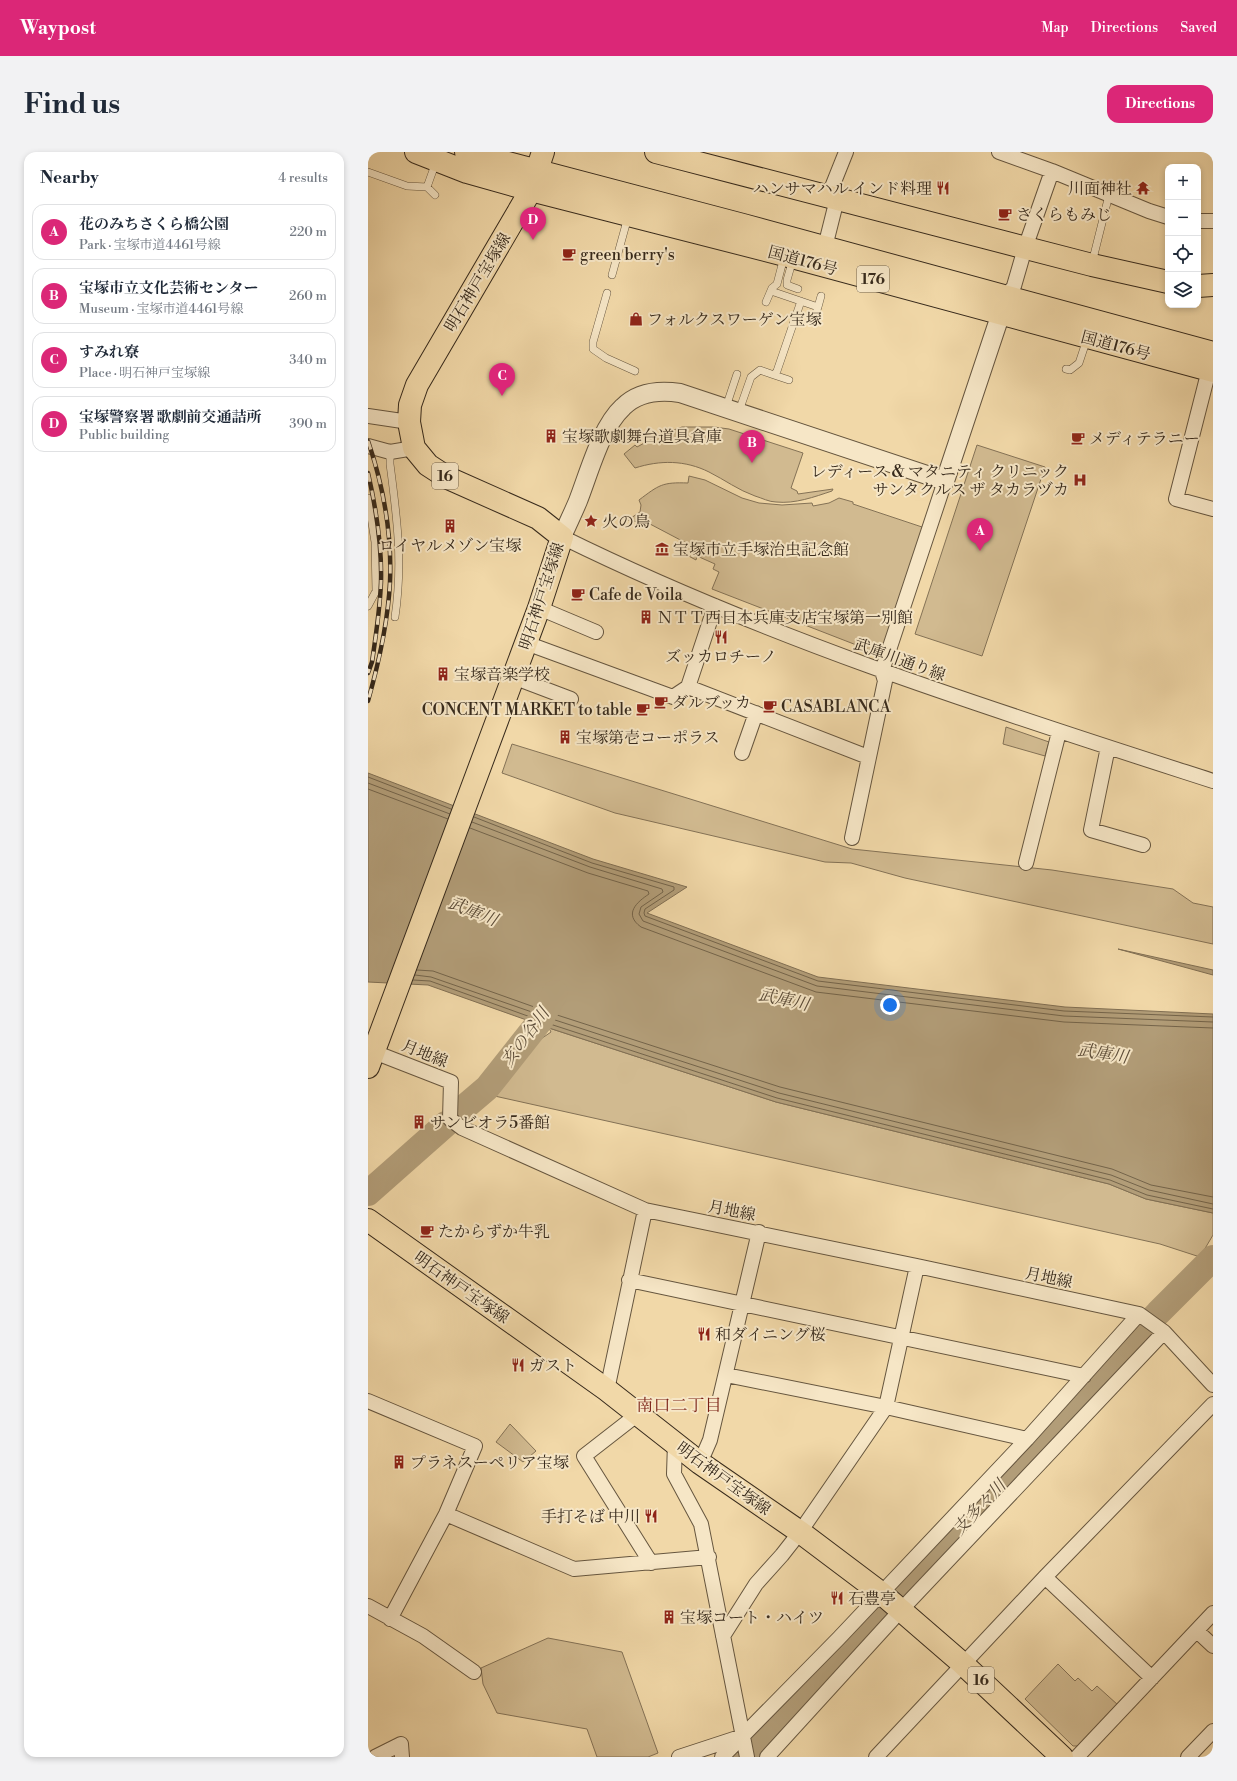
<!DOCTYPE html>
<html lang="en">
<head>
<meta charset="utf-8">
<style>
  :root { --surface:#fff; --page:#f2f2f3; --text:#1f2937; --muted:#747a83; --line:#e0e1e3; --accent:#db2777 }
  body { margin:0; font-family:"Libre Bodoni","Noto Serif JP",serif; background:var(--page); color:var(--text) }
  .controls { position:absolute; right:12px; top:12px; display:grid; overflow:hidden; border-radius:8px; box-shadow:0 2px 6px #0003 }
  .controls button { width:36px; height:36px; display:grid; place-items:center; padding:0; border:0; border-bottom:1px solid var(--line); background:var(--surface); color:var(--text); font:20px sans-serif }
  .you { position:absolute; left:522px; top:853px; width:14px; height:14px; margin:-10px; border:3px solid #fff; border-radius:50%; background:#1a73e8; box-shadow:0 0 0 6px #1a73e833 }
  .badge { display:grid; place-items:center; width:26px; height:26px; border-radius:50%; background:var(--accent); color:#fff; font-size:13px; font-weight:700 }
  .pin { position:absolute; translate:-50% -33px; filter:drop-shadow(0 1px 2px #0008) }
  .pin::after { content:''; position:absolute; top:21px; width:14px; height:12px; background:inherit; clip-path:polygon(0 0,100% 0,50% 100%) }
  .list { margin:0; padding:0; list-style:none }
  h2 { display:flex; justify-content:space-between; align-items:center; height:52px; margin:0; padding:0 16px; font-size:17px }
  h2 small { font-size:13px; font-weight:400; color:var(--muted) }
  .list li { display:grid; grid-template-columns:26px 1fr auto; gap:12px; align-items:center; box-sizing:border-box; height:56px; margin:0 8px 8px; padding:0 8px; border:1px solid var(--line); border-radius:12px }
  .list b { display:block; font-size:15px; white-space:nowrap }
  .list p { margin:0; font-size:13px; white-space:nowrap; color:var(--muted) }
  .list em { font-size:13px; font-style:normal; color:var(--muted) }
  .icon { flex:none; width:22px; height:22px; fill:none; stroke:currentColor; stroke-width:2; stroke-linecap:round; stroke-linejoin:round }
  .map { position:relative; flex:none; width:845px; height:1605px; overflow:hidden; border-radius:12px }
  header { display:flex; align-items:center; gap:24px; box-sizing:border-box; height:56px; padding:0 20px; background:var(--accent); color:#fff }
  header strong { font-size:19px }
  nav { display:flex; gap:22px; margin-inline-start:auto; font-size:14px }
  .intro { display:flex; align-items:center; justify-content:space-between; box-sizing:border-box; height:96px; padding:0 24px }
  h1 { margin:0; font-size:28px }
  .button { padding:10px 18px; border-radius:12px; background:var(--accent); color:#fff; font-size:14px; font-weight:700 }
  main { display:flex; gap:24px; padding:0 24px }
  aside { flex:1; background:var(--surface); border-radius:12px; box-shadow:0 2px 6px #0003 }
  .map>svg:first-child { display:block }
  .green { fill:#d1ba90; stroke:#847256 }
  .water { fill:#b29d78; stroke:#816f53 }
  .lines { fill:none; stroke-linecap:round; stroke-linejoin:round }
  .shore { stroke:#74644a; stroke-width:1 }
  .river { stroke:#b29d78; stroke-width:26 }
  .service-casing { stroke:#66563f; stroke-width:8 }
  .minor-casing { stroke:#66563f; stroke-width:16 }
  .tertiary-casing { stroke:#66563f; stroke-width:20 }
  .primary-casing { stroke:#372a1c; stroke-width:24 }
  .trunk-casing { stroke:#372a1c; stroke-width:24 }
  .service { stroke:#f6e6c6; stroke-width:7 }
  .minor { stroke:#f6e6c6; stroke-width:14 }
  .tertiary { stroke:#f6e6c6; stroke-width:18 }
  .primary { stroke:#f1d8a8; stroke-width:22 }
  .trunk { stroke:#f1d8a8; stroke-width:22 }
  .rail-casing { stroke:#372a1c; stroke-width:4.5 }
  .rail { stroke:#f6e6c6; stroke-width:3; stroke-dasharray:9; stroke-linecap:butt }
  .labels { text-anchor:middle; stroke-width:4; stroke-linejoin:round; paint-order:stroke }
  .shield { fill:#f6e6c6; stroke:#70624f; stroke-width:1 }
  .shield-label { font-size:15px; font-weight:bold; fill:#372a1c }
  .poi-label { font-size:16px; fill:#372a1c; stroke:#f6e6c6; text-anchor:start }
  .street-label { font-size:16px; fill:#372a1c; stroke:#f6e6c6 }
  .water-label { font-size:17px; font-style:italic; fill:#5c4c38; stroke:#f6e6c6 }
  .neighbourhood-label { font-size:17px; fill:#7a1f14; stroke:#f6e6c6 }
</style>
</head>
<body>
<header>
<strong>Waypost</strong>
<nav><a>Map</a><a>Directions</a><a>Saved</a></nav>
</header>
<div class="intro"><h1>Find us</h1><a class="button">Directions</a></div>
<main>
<aside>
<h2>Nearby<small>4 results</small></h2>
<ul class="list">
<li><span class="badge">A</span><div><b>花のみちさくら橋公園</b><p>Park · 宝塚市道4461号線</p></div><em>220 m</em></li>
<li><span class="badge">B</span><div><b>宝塚市立文化芸術センター</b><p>Museum · 宝塚市道4461号線</p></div><em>260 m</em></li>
<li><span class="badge">C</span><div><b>すみれ寮</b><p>Place · 明石神戸宝塚線</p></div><em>340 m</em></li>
<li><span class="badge">D</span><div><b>宝塚警察署 歌劇前交通詰所</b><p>Public building</p></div><em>390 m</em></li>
</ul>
</aside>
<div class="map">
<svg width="845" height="1605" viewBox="0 0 845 1605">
  <rect width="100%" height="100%" fill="#f1d8a8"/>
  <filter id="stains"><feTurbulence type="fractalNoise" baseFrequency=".005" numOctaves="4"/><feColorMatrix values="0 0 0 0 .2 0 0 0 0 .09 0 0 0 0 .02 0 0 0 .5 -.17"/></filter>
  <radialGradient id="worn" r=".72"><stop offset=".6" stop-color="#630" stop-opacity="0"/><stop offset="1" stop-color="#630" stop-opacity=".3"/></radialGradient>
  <path class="green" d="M314 275H346L361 277 435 301 423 336 429 339 430 342 465 337 464 339C446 345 427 352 408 350 401 350 394 346 387 344 370 338 357 328 341 320 317 308 292 308 267 316L256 302 267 293 269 295 289 284Z
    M609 293 677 315 614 504 547 482Z
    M321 324 337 328 374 346 391 351 414 353 444 351 445 354 461 351 471 346 485 350V352L557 376 516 501H509L344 437 351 420 345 417 347 412 329 404 328 408 315 401 320 392 282 372 260 368 272 360 273 353 271 348C291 333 294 330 320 331Z
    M638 575 681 590 677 604 635 592Z
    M144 592 484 697 684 718 805 737 825 751 845 755V792L537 726 483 711 457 710 247 661 134 621Z
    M181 876 408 950 741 1032 778 1047 845 1061V1083L832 1105 792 1092 122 943 150 912 154 900 183 880Z
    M142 1272 168 1299 155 1310 128 1290Z
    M180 1486 254 1500 290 1601 280 1605H229L219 1577 129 1561 115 1532 113 1516Z
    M690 1512 707 1529 710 1526 724 1539 729 1534 750 1553 712 1594H705L657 1547Z"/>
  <path class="water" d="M0 621 225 707 319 735 279 761 450 825 697 855 845 862V1061L778 1047 741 1032 408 950 181 876 60 833 0 830Z
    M750 797 845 818V823Z"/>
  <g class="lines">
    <path class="shore" d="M0 625 83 657
      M0 631 82 662
      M0 637 80 667
      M106 665 224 711 306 735V738L277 757 276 761 277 764 450 829 696 859 845 865
      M104 670 222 715 294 737 295 740 273 755 271 762 275 769 449 834 696 864 845 870
      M102 676 220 721 280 739 281 742C269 750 255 762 273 775L448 840 696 870 845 876
      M49 818 65 819 186 862 412 935 744 1017 783 1033 845 1045
      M47 823 63 825 184 867 411 941 743 1023 781 1038 845 1052
      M45 828 62 829 182 872 409 946 742 1028 779 1043 845 1057"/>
    <path class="river" d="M92 959 119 936 172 869 187 841
      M0 1041 78 972
      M377 1605 790 1161 845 1106"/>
    <g class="service-casing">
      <path id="service" d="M0 20 39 34 59 35 68 10
        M59 35 67 43
        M425 107 419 128V133L430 137
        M724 111 741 43
        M244 123 260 65
        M403 139 450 155 445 170
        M239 141 225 190V197L238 206 267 219
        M398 150 404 136 409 132 416 105
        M450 155 453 144
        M698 217 702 218 711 211 719 187
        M406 223 421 228
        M358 255 369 222
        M371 259 383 225 392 218 406 223 409 219 433 149
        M22 300V312C29 365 35 411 27 465
        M0 346 7 390 8 439 0 454"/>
    </g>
    <g class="minor-casing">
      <path id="minor" d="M631 0 684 19 781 59 800 65
        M460 45 478 0
        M830 69H845
        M457 95 469 47
        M639 144 646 134 657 96 684 19
        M843 210 808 347 845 357
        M0 264 41 270
        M0 294 22 300 46 296
        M194 385C403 488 625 558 845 629
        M171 456 228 480
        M158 491 305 545 320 535 347 454
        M145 525 203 547
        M320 535 500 605
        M740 595 723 678 775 693
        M374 601 388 561
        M484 686 517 529 514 519 577 329
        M658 711 691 580
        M6 900 83 930 82 967 94 976 277 1058 549 1114 771 1162 796 1180 845 1233
        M261 1128 716 1224
        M358 1223 518 1255 659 1287
        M239 1238 277 1058
        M0 1249 107 1294 78 1362 22 1467
        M270 1262 216 1304 283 1411
        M307 1291 306 1322 333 1372 379 1605
        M332 1311 342 1288 391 1080
        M78 1362 206 1417 341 1405
        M677 1425 784 1526
        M0 1454 55 1484 106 1520
        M829 1479 845 1494
        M355 1484 388 1432 414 1403 432 1380 518 1255 549 1114
        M7 1605 33 1592 34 1605
        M311 1605 372 1585
        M354 1605 471 1486 659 1287 771 1162
        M399 1605 533 1458 796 1180
        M508 1605 677 1425 845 1252
        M709 1605 845 1461
        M820 1605 845 1579"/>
    </g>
    <g class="tertiary-casing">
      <path id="tertiary" d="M194 385C199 373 205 361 210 349 221 321 233 275 255 255 270 240 292 238 312 241L577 329 637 149"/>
    </g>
    <g class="primary-casing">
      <path id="primary" d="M0 915 171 456 194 385 170 366 80 326 60 313 46 296 41 270 42 253 49 233 163 38
        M0 1068 239 1238 332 1311 432 1380 513 1441 595 1512 694 1605"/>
    </g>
    <g class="trunk-casing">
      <path id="trunk" d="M48 0 99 20 163 38 417 103 845 219
        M98 0 375 73 845 201
        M288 0 724 113 800 130
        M164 33 175 0
        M830 134 845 133"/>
    </g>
    <use href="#service" class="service"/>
    <use href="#minor" class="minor"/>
    <use href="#tertiary" class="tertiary"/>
    <use href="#primary" class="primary"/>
    <use href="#trunk" class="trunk"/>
    <g class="rail-casing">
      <path id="rail" d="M0 289C15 333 24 383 22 430 20 470 11 510 0 549
        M0 321C8 356 14 393 13 430 12 457 8 483 4 510L0 521"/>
    </g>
    <use href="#rail" class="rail"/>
  </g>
  <defs>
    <g id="restaurant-bare" transform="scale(1.08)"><path d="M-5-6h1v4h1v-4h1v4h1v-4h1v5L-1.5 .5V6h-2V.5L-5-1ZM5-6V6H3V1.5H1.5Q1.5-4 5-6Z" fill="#8f2418" stroke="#f6e6c6" stroke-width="2.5" paint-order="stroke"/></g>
    <g id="temple-bare" transform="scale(1.08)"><path d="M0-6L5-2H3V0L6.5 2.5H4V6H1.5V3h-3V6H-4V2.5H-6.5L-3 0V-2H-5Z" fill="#8f2418" stroke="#f6e6c6" stroke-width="2.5" paint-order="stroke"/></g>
    <g id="cafe-bare" transform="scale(1.08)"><path d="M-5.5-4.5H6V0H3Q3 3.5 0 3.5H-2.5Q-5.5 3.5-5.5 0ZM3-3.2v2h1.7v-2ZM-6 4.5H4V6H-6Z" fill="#8f2418" stroke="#f6e6c6" stroke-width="2.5" paint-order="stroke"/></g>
    <g id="shop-bare" transform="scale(1.08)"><path d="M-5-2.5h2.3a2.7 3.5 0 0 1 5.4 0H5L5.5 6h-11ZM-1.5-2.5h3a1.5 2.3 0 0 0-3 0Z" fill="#8f2418" stroke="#f6e6c6" stroke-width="2.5" paint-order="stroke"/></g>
    <g id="building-bare" transform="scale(1.08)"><path d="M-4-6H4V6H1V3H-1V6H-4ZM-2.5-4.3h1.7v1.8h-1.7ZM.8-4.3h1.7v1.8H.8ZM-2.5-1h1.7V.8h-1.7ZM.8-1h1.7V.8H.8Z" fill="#8f2418" stroke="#f6e6c6" stroke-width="2.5" paint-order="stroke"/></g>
    <g id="hospital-bare" transform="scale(1.08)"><path d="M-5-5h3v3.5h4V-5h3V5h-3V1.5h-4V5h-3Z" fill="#8f2418" stroke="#f6e6c6" stroke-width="2.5" paint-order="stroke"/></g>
    <g id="sight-bare" transform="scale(1.08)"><path d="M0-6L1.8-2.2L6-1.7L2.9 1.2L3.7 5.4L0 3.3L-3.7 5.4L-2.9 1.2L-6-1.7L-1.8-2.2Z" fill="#8f2418" stroke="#f6e6c6" stroke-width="2.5" paint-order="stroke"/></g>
    <g id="museum-bare" transform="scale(1.08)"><path d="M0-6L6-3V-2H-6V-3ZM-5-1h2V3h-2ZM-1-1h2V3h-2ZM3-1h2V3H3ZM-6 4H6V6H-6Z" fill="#8f2418" stroke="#f6e6c6" stroke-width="2.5" paint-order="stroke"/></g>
  </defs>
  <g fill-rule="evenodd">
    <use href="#restaurant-bare" x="575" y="36"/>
    <use href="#temple-bare" x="775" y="36"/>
    <use href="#cafe-bare" x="637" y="62"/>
    <use href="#cafe-bare" x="201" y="102"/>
    <use href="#shop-bare" x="268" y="167"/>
    <use href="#building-bare" x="183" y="284"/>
    <use href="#cafe-bare" x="710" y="286"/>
    <use href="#hospital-bare" x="712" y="328"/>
    <use href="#sight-bare" x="223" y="369"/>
    <use href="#building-bare" x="82" y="374"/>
    <use href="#museum-bare" x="294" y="397"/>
    <use href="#cafe-bare" x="210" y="442"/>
    <use href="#building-bare" x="278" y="465"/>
    <use href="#restaurant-bare" x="353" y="485"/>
    <use href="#building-bare" x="75" y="522"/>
    <use href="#cafe-bare" x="293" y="550"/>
    <use href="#cafe-bare" x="402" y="554"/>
    <use href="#cafe-bare" x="275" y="557"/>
    <use href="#building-bare" x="197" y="585"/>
    <use href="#building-bare" x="51" y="970"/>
    <use href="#cafe-bare" x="59" y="1079"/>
    <use href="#restaurant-bare" x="336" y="1182"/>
    <use href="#restaurant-bare" x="150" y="1213"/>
    <use href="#building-bare" x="31" y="1310"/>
    <use href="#restaurant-bare" x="283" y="1364"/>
    <use href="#restaurant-bare" x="469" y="1446"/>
    <use href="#building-bare" x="301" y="1465"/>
  </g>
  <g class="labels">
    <g class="shield">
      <rect x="489" y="114" width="32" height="26" rx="3"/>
      <rect x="64" y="311" width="26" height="26" rx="3"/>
      <rect x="600" y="1515" width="26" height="26" rx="3"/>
    </g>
    <g class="shield-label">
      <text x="505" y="132">176</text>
      <text x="77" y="329">16</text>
      <text x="613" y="1533">16</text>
    </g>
    <g class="poi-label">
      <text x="564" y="42" text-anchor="end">ハンサマハル インド料理</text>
      <text x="764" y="42" text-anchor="end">川面神社</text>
      <text x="648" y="68">さくらもみじ</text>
      <text x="212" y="108">green berry's</text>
      <text x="279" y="173">フォルクスワーゲン宝塚</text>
      <text x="194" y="290">宝塚歌劇舞台道具倉庫</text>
      <text x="721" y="292">メディテラニー</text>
      <text x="701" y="325" text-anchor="end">レディース &amp; マタニティ クリニック<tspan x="701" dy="18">サンタクルス ザ タカラヅカ</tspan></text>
      <text x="234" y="375">火の鳥</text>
      <text x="82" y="399" text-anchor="middle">ロイヤルメゾン宝塚</text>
      <text x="305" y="403">宝塚市立手塚治虫記念館</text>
      <text x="221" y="448">Cafe de Voila</text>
      <text x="289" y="471">ＮＴＴ西日本兵庫支店宝塚第一別館</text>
      <text x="353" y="510" text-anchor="middle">ズッカロチーノ</text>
      <text x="86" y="528">宝塚音楽学校</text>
      <text x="304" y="556">ダルブッカ</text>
      <text x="413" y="560">CASABLANCA</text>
      <text x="264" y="563" text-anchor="end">CONCENT MARKET to table</text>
      <text x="208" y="591">宝塚第壱コーポラス</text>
      <text x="62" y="976">サンビオラ5番館</text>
      <text x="70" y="1085">たからずか牛乳</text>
      <text x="347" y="1188">和ダイニング桜</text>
      <text x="161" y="1219">ガスト</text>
      <text x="42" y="1316">プラネスーペリア宝塚</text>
      <text x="272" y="1370" text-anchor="end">手打そば 中川</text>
      <text x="480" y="1452">石豊亭</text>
      <text x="312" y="1471">宝塚コート・ハイツ</text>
    </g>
    <g class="street-label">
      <text transform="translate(435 108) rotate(15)" y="6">国道176号</text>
      <text transform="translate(109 130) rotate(-59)" y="6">明石神戸宝塚線</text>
      <text transform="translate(748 193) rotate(15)" y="6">国道176号</text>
      <text transform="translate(173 444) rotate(-72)" y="6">明石神戸宝塚線</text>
      <text transform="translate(532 507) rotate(20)" y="6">武庫川通り線</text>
      <text transform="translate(57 901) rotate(22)" y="6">月地線</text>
      <text transform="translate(364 1058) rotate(11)" y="6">月地線</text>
      <text transform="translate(681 1125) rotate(12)" y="6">月地線</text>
      <text transform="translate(94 1135) rotate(35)" y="6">明石神戸宝塚線</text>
      <text transform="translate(356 1326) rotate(36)" y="6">明石神戸宝塚線</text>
    </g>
    <g class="water-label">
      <text transform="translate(105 759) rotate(22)" y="6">武庫川</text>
      <text transform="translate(416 847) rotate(12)" y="6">武庫川</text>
      <text transform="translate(157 885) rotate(-54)" y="6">亥の谷川</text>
      <text transform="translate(735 901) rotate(9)" y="6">武庫川</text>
      <text transform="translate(611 1355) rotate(-47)" y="6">支多々川</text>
    </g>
    <g class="neighbourhood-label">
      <text x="311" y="1259">南口二丁目</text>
    </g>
  </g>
  <rect width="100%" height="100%" filter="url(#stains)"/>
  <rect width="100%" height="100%" fill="url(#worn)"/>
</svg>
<div class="controls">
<button>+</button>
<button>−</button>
<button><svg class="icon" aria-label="locate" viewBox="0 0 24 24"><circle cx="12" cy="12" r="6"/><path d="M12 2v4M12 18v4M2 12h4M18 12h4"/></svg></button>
<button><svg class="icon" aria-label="layers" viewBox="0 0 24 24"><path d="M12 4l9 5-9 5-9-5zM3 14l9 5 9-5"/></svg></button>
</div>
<div class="you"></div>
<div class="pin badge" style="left:612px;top:399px">A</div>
<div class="pin badge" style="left:384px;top:311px">B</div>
<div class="pin badge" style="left:134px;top:244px">C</div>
<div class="pin badge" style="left:165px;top:88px">D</div>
</div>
</main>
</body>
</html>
